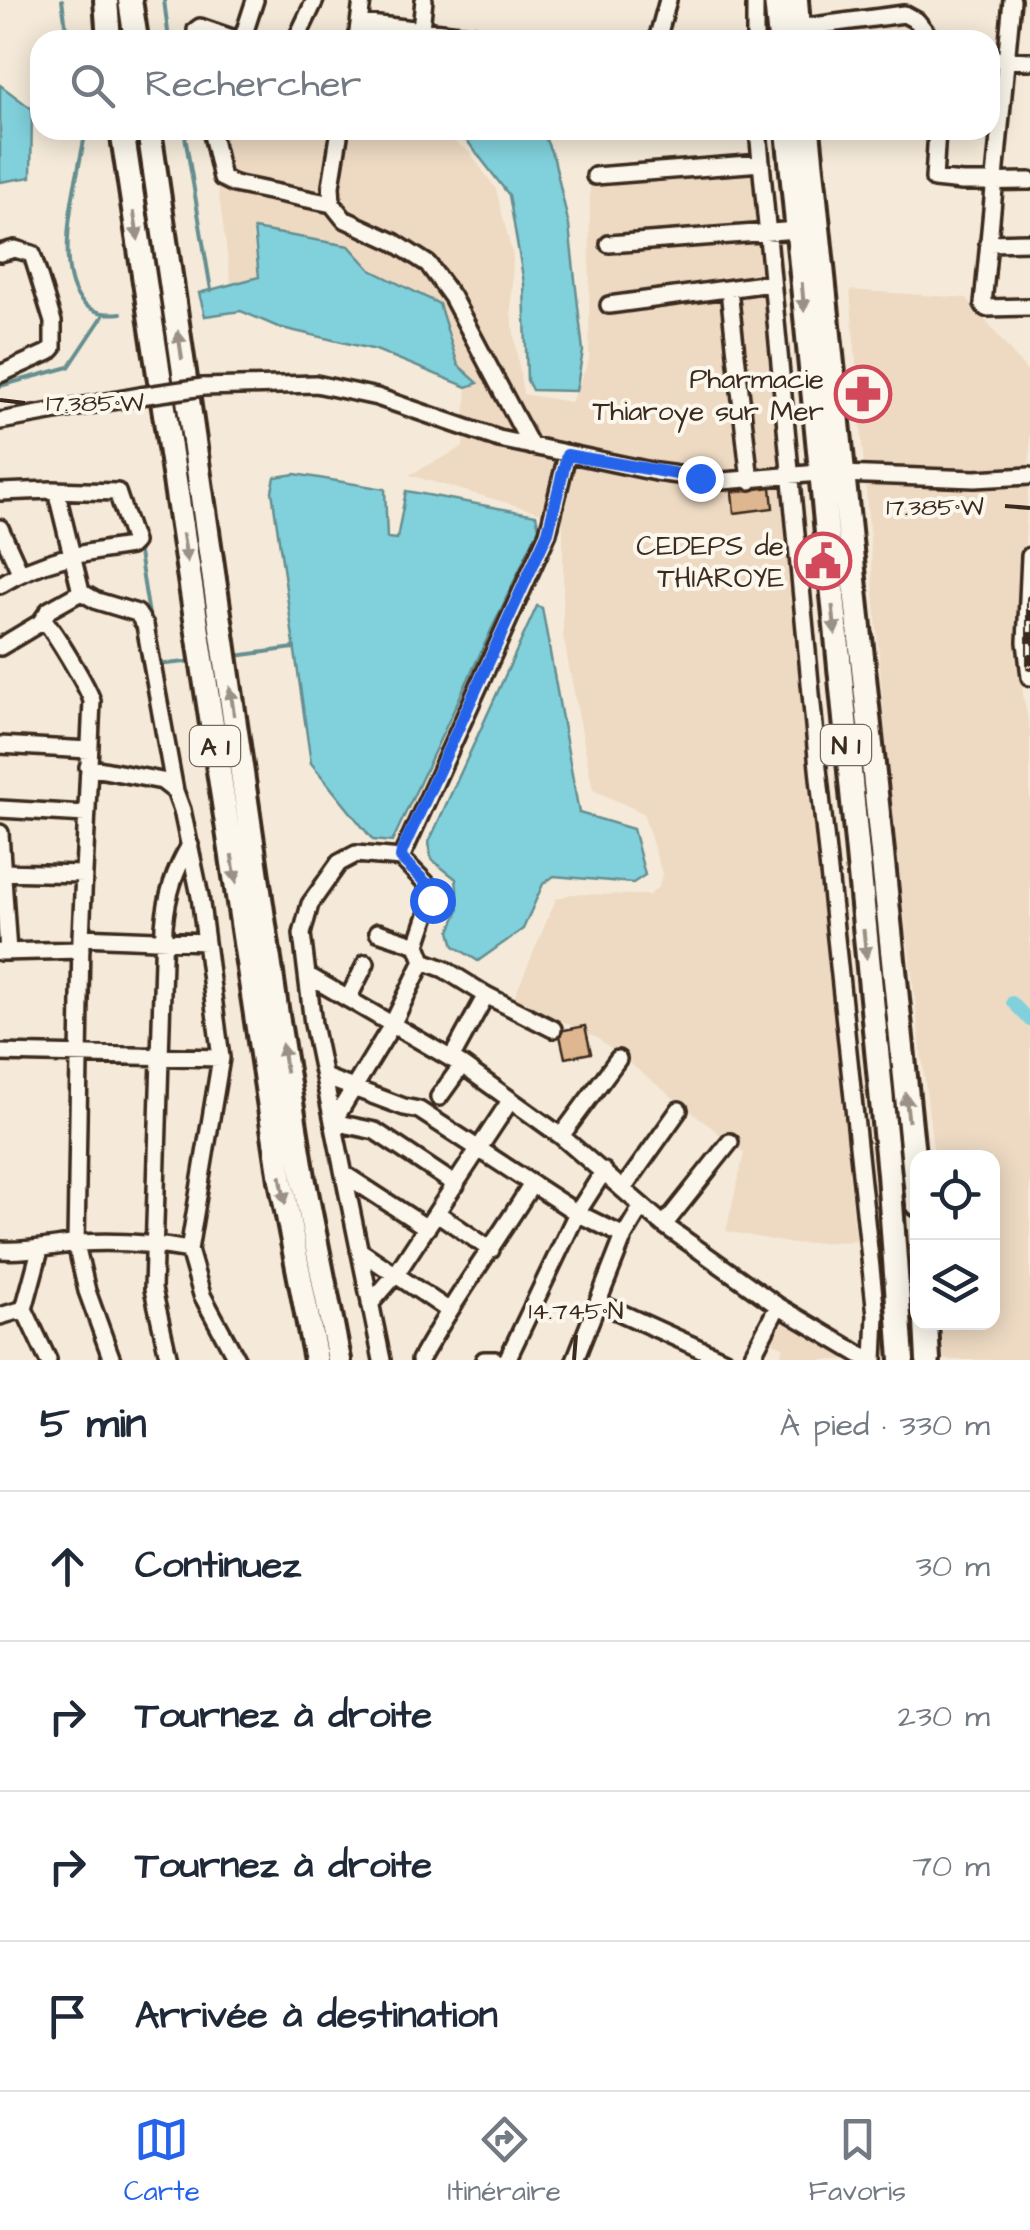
<!DOCTYPE html>
<html lang="fr">
<head>
<meta charset="utf-8">
<style>
  :root { --surface:#fff; --page:#f2f2f3; --text:#1f2937; --muted:#747a83; --line:#e0e1e3; --accent:#2563eb }
  body { margin:0; font-family:"Architects Daughter",sans-serif; background:var(--page); color:var(--text) }
  .controls { position:absolute; right:30px; bottom:30px; display:grid; overflow:hidden; border-radius:20px; box-shadow:0 5px 25px #0003 }
  .controls button { width:90px; height:90px; display:grid; place-items:center; padding:0; border:0; border-bottom:2px solid var(--line); background:var(--surface); color:var(--text); font:50px sans-serif }
  .stop { position:absolute; width:30px; height:30px; margin:-22px; border:8px solid #2563eb; border-radius:50%; background:#fff }
  .stop.end { background:#2563eb; border-color:#fff; box-shadow:0 2px 10px #0008 }
  .list { margin:0; padding:0; list-style:none }
  h2 { display:flex; justify-content:space-between; align-items:center; height:130px; margin:0; padding:0 40px; font-size:42px }
  h2 small { font-size:32px; font-weight:400; color:var(--muted) }
  .list li { display:grid; grid-template-columns:65px 1fr auto; gap:30px; align-items:center; box-sizing:border-box; height:150px; padding:0 40px; border-top:2px solid var(--line) }
  .list b { display:block; font-size:38px; white-space:nowrap }
  .list em { font-size:32px; font-style:normal; color:var(--muted) }
  .icon { flex:none; width:55px; height:55px; fill:none; stroke:currentColor; stroke-width:2; stroke-linecap:round; stroke-linejoin:round }
  .map { position:relative; flex:none; width:1030px; height:1360px; overflow:hidden }
  .search { position:absolute; background:var(--surface); box-shadow:0 5px 25px #0003; left:30px; right:30px; top:30px; height:110px; display:flex; align-items:center; gap:25px; box-sizing:border-box; padding:0 35px; border-radius:30px; color:var(--muted); font-size:38px }
  .sheet { height:730px; background:var(--surface) }
  nav { display:flex; justify-content:space-around; align-items:center; box-sizing:border-box; height:140px; border-top:2px solid var(--line); background:var(--surface); font-size:28px; color:var(--muted) }
  nav a { display:grid; justify-items:center; gap:5px }
  nav .on { color:var(--accent) }
  .map>svg:first-child { display:block }
  .built { fill:#eedac3 }
  .water { fill:#81d1dc; stroke:#658e90; stroke-width:2.5 }
  .lines { fill:none; stroke-linecap:round; stroke-linejoin:round }
  .stream { stroke:#658e90; stroke-width:4 }
  .canal { stroke:#81d1dc; stroke-width:12 }
  .building { fill:#deb68f; stroke:#3b2a1e; stroke-width:2.5 }
  .minor-casing { stroke:#3b2a1e; stroke-width:22 }
  .highway-casing { stroke:#3b2a1e; stroke-width:30 }
  .minor { stroke:#fbf7ec; stroke-width:15 }
  .highway { stroke:#fbf7ec; stroke-width:22 }
  .rail-casing { stroke:#3b2a1e; stroke-width:8 }
  .rail { stroke:#fbf7ec; stroke-width:4; stroke-dasharray:11; stroke-linecap:butt }
  .minor-bridge-casing { stroke:#3b2a1e; stroke-width:22; stroke-linecap:butt }
  .minor-bridge { stroke:#fbf7ec; stroke-width:15 }
  .oneway { fill:#9b9085 }
  .route { stroke:#2563eb; stroke-width:12 }
  .ticks { fill:none; stroke:#3b2a1e; stroke-width:4 }
  .labels { text-anchor:middle; stroke-width:8; stroke-linejoin:round; paint-order:stroke }
  .shield { fill:#fbf7ec; stroke:#75685c; stroke-width:2.5 }
  .shield-label { font-size:25px; font-weight:bold; fill:#3b2a1e }
  .poi-label { font-size:28px; fill:#3b2a1e; stroke:#fbf7ec; text-anchor:end }
  .ticks-label { font-size:25px; text-anchor:middle; fill:#3b2a1e; stroke:#fbf7ec; stroke-width:8; stroke-linejoin:round; paint-order:stroke }
</style>
</head>
<body>
<div class="map">
<svg width="1030" height="1360" viewBox="0 0 1030 1360">
  <rect width="100%" height="100%" fill="#f5ead9"/>
  <filter id="ink" filterUnits="userSpaceOnUse"><feTurbulence type="fractalNoise" baseFrequency=".01" numOctaves="2"/><feDisplacementMap in="SourceGraphic" scale="20" xChannelSelector="R" yChannelSelector="G"/><feConvolveMatrix kernelMatrix="1 2 1 2 8 2 1 2 1" color-interpolation-filters="sRGB"/></filter>
  <g filter="url(#ink)">
    <path class="built" d="M210 130H435L469 151 496 189 513 257 511 312 523 394 571 402 589 360 590 172 750 162 856 1241 792 1244 726 1231 744 1153 597 1038 514 998 556 899 571 894 649 895 659 886 662 874 643 813 593 790 563 636V519L409 475 463 447 467 387 477 383 458 365 439 304 371 270 349 246 252 235 259 277 231 284Z
      M850 290 967 298 1030 375V458L1019 639 1023 695 1030 730V1360H944L942 1323 992 1322V1158L934 1157 890 796Z
      M779 1314 849 1360H777L784 1348 768 1339Z"/>
    <path class="water" d="M0 85 32 109 31 177 0 182Z
      M449 130H542L554 159 569 226 583 351 576 391 532 390 527 380 524 283 509 195 468 142Z
      M254 229 349 246 371 270 439 304 458 365 478 383 467 387 376 350 278 327 241 311 205 316 199 293 259 277Z
      M295 474 385 489 387 538 397 539 406 491 536 515 539 528 392 842 373 840 311 763 272 491 275 477Z
      M537 606 542 608 579 813 633 829 645 875 633 883 554 876 543 884 523 929 478 961 454 946 450 931 459 909 456 879 431 859 429 842Z"/>
    <g class="lines">
      <path class="stream" d="M62 0 68 40
        M164 0 169 40
        M82 130 84 140C76 186 36 324 121 313
        M184 130 211 290
        M0 386 69 367 103 316
        M138 547 150 621
        M235 656 294 648
        M156 665 196 661"/>
      <path class="canal" d="M1012 1002 1030 1021"/>
    </g>
    <path class="building" d="M771 487 773 508 734 513 732 492Z
      M585 1026 591 1053 565 1058 559 1031Z"/>
    <g class="lines">
      <g class="minor-casing">
        <path id="minor" d="M755 0V40
          M1012 0 983 304 986 308 1030 307
          M360 23 514 40
          M798 28 904 14 917 21 932 40
          M421 29 424 0
          M196 40V30L200 27 238 40
          M242 40 255 0
          M296 40 315 0
          M357 40 362 0
          M657 40 668 0
          M990 59 1030 61
          M211 130 222 178 234 184 332 204
          M340 130 331 186 332 204 344 219 394 242 428 264 452 297 531 446
          M758 130 818 768 876 1315 874 1360
          M937 130 934 179 962 182 1030 181
          M595 176 761 163
          M988 243 1030 242
          M609 244 797 230
          M0 253 15 249 32 254 53 322V348L49 352 0 374
          M729 290 750 481
          M609 305 770 283
          M203 387 316 384 377 397 499 439 656 472 723 481 819 473
          M0 421 140 396
          M841 474 975 479 1030 476
          M0 492 52 490 57 494 81 592 97 601 137 613 145 625 175 791
          M0 528 20 572
          M1030 556 1026 642 1030 677
          M0 585C41 559 82 553 130 546L134 542 117 492 52 490
          M44 620C54 631 88 687 92 701L81 937 76 1244 87 1291 112 1360
          M0 647 40 623 49 610 81 592
          M0 745 89 750
          M88 767 162 781 175 791 182 810 200 896 221 1058 189 1250 202 1295 237 1360
          M0 809 86 814
          M0 833 8 952
          M0 872 84 874
          M378 932 417 945
          M81 937 206 942
          M0 952 81 950
          M423 961 392 1025 333 1122 375 1131 456 1185
          M307 975 462 1065 561 1136 664 1225 778 1306 869 1360
          M348 999 366 963
          M553 1029 486 995 444 969 423 961 417 945 432 900 426 883 401 858 548 533 567 455
          M0 1053 221 1058
          M451 1059 486 995
          M324 1077 404 1107 419 1110 577 1213 624 1236
          M439 1097 462 1065
          M561 1136 618 1059
          M344 1174 427 1228
          M623 1189 679 1110
          M437 1213 491 1250
          M664 1225 730 1142
          M0 1250C27 1252 52 1246 79 1243 116 1241 152 1243 189 1250
          M40 1250 24 1309 48 1360
          M359 1250 448 1310
          M599 1303 725 1360
          M370 1304 396 1274 510 1101
          M0 1316 24 1309
          M169 1360 153 1289 164 926C167 895 174 872 190 845
          M382 1360 313 1024 302 934 310 904 339 863 356 854 401 858
          M420 1360C454 1299 495 1244 532 1184
          M484 1360H495
          M507 1360 577 1213 604 1171
          M575 1360 624 1236 642 1206
          M750 1360 778 1306"/>
      </g>
      <g class="highway-casing">
        <path id="highway" d="M106 0 109 40
          M130 0 136 40
          M776 0 780 40
          M796 0 799 40
          M122 130 281 1180 316 1360
          M149 130 277 1015 303 1177 339 1360
          M788 130 889 1174 902 1360
          M808 130 918 1204
          M926 1322 928 1360"/>
      </g>
      <use href="#minor" class="minor"/>
      <use href="#highway" class="highway"/>
      <g class="rail-casing">
        <path id="rail" d="M1030 599V667"/>
      </g>
      <use href="#rail" class="rail"/>
      <g class="minor-bridge-casing">
        <path id="minor-bridge" d="M140 396 203 387"/>
      </g>
      <use href="#minor-bridge" class="minor-bridge"/>
    </g>
    <defs><path id="oneway-solid" d="M-6-.8H1V-3.2L6.5 0L1 3.2V.8H-6Z" transform="scale(2.5)"/></defs>
    <g class="oneway">
      <use href="#oneway-solid" transform="translate(136 226) rotate(81)"/>
      <use href="#oneway-solid" transform="translate(803 297) rotate(85)"/>
      <use href="#oneway-solid" transform="translate(180 345) rotate(-98)"/>
      <use href="#oneway-solid" transform="translate(185 548) rotate(81)"/>
      <use href="#oneway-solid" transform="translate(834 620) rotate(84)"/>
      <use href="#oneway-solid" transform="translate(232 701) rotate(-98)"/>
      <use href="#oneway-solid" transform="translate(234 869) rotate(81)"/>
      <use href="#oneway-solid" transform="translate(865 944) rotate(84)"/>
      <use href="#oneway-solid" transform="translate(284 1058) rotate(-99)"/>
      <use href="#oneway-solid" transform="translate(907 1107) rotate(-96)"/>
      <use href="#oneway-solid" transform="translate(283 1190) rotate(80)"/>
    </g>
  </g>
  <g class="lines" filter="url(#ink)">
    <path class="route" d="M432 900 426 883 401 858 402 851 548 532 567 455 700 478"/>
  </g>
  <path class="ticks" d="M0 400 25 403M1005 506 1030 508M574 1360 576 1335"/>
  <defs>
    <g id="pharmacy-ring" transform="scale(2.875)"><circle r="9.5" fill="#fbf7ec" stroke="#d1495b" stroke-width="1.5"/><path d="M-2-6h4v4h4v4h-4v4h-4v-4h-4v-4h4Z" fill="#d1495b"/></g>
    <g id="civic-ring" transform="scale(2.875)"><circle r="9.5" fill="#fbf7ec" stroke="#d1495b" stroke-width="1.5"/><path d="M-.6-6.5H3V-4.5H.6V-3L4-1V1h2V6H-6V1h2V-1L-.6-3ZM-1.2 2.5V6h2.4V2.5Z" fill="#d1495b"/></g>
  </defs>
  <g fill-rule="evenodd">
    <use href="#pharmacy-ring" x="863" y="394"/>
    <use href="#civic-ring" x="823" y="561"/>
  </g>
  <g class="labels">
    <g class="shield">
      <rect x="821" y="725" width="50" height="40" rx="8"/>
      <rect x="190" y="726" width="50" height="40" rx="8"/>
    </g>
    <g class="shield-label">
      <text x="846" y="754">N 1</text>
      <text x="215" y="755">A 1</text>
    </g>
    <g class="poi-label">
      <text x="824" y="388">Pharmacie<tspan x="824" dy="32">Thiaroye sur Mer</tspan></text>
      <text x="784" y="555">CEDEPS de<tspan x="784" dy="32">THIAROYE</tspan></text>
    </g>
  </g>
  <g class="ticks-label">
    <text x="95" y="411">17.385°W</text>
    <text x="935" y="515">17.385°W</text>
    <text x="576" y="1319">14.745°N</text>
  </g>
</svg>
<div class="controls">
<button><svg class="icon" aria-label="locate" viewBox="0 0 24 24"><circle cx="12" cy="12" r="6"/><path d="M12 2v4M12 18v4M2 12h4M18 12h4"/></svg></button>
<button><svg class="icon" aria-label="layers" viewBox="0 0 24 24"><path d="M12 4l9 5-9 5-9-5zM3 14l9 5 9-5"/></svg></button>
</div>
<div class="stop" style="left:432px;top:900px"></div>
<div class="stop end" style="left:700px;top:478px"></div>
<div class="search"><svg class="icon" aria-label="search" viewBox="0 0 24 24"><circle cx="10" cy="10" r="6"/><path d="M15 15l6 6"/></svg>Rechercher</div>
</div>
<section class="sheet">
<h2>5 min<small>À pied · 330 m</small></h2>
<ul class="list">
<li><svg class="icon" aria-label="ahead" viewBox="0 0 24 24"><path d="M12 20V5M6 11l6-6 6 6"/></svg><div><b>Continuez</b></div><em>30 m</em></li>
<li><svg class="icon" aria-label="right" viewBox="0 0 24 24"><path d="M7 20v-9h11M14 6l5 5-5 5"/></svg><div><b>Tournez à droite</b></div><em>230 m</em></li>
<li><svg class="icon" aria-label="right" viewBox="0 0 24 24"><path d="M7 20v-9h11M14 6l5 5-5 5"/></svg><div><b>Tournez à droite</b></div><em>70 m</em></li>
<li><svg class="icon" aria-label="arrive" viewBox="0 0 24 24"><path d="M6 21V4h12l-3 4 3 4H6"/></svg><div><b>Arrivée à destination</b></div></li>
</ul>
</section>
<nav>
<a class="on"><svg class="icon" aria-label="map" viewBox="0 0 24 24"><path d="M3 6l6-2 6 2 6-2v14l-6 2-6-2-6 2zM9 4v14M15 6v14"/></svg>Carte</a>
<a><svg class="icon" aria-label="directions" viewBox="0 0 24 24"><path d="M12 3l9 9-9 9-9-9zM9 14v-3h6M13 9l2 2-2 2"/></svg>Itinéraire</a>
<a><svg class="icon" aria-label="saved" viewBox="0 0 24 24"><path d="M7 4h10v16l-5-4-5 4z"/></svg>Favoris</a>
</nav>
</body>
</html>
